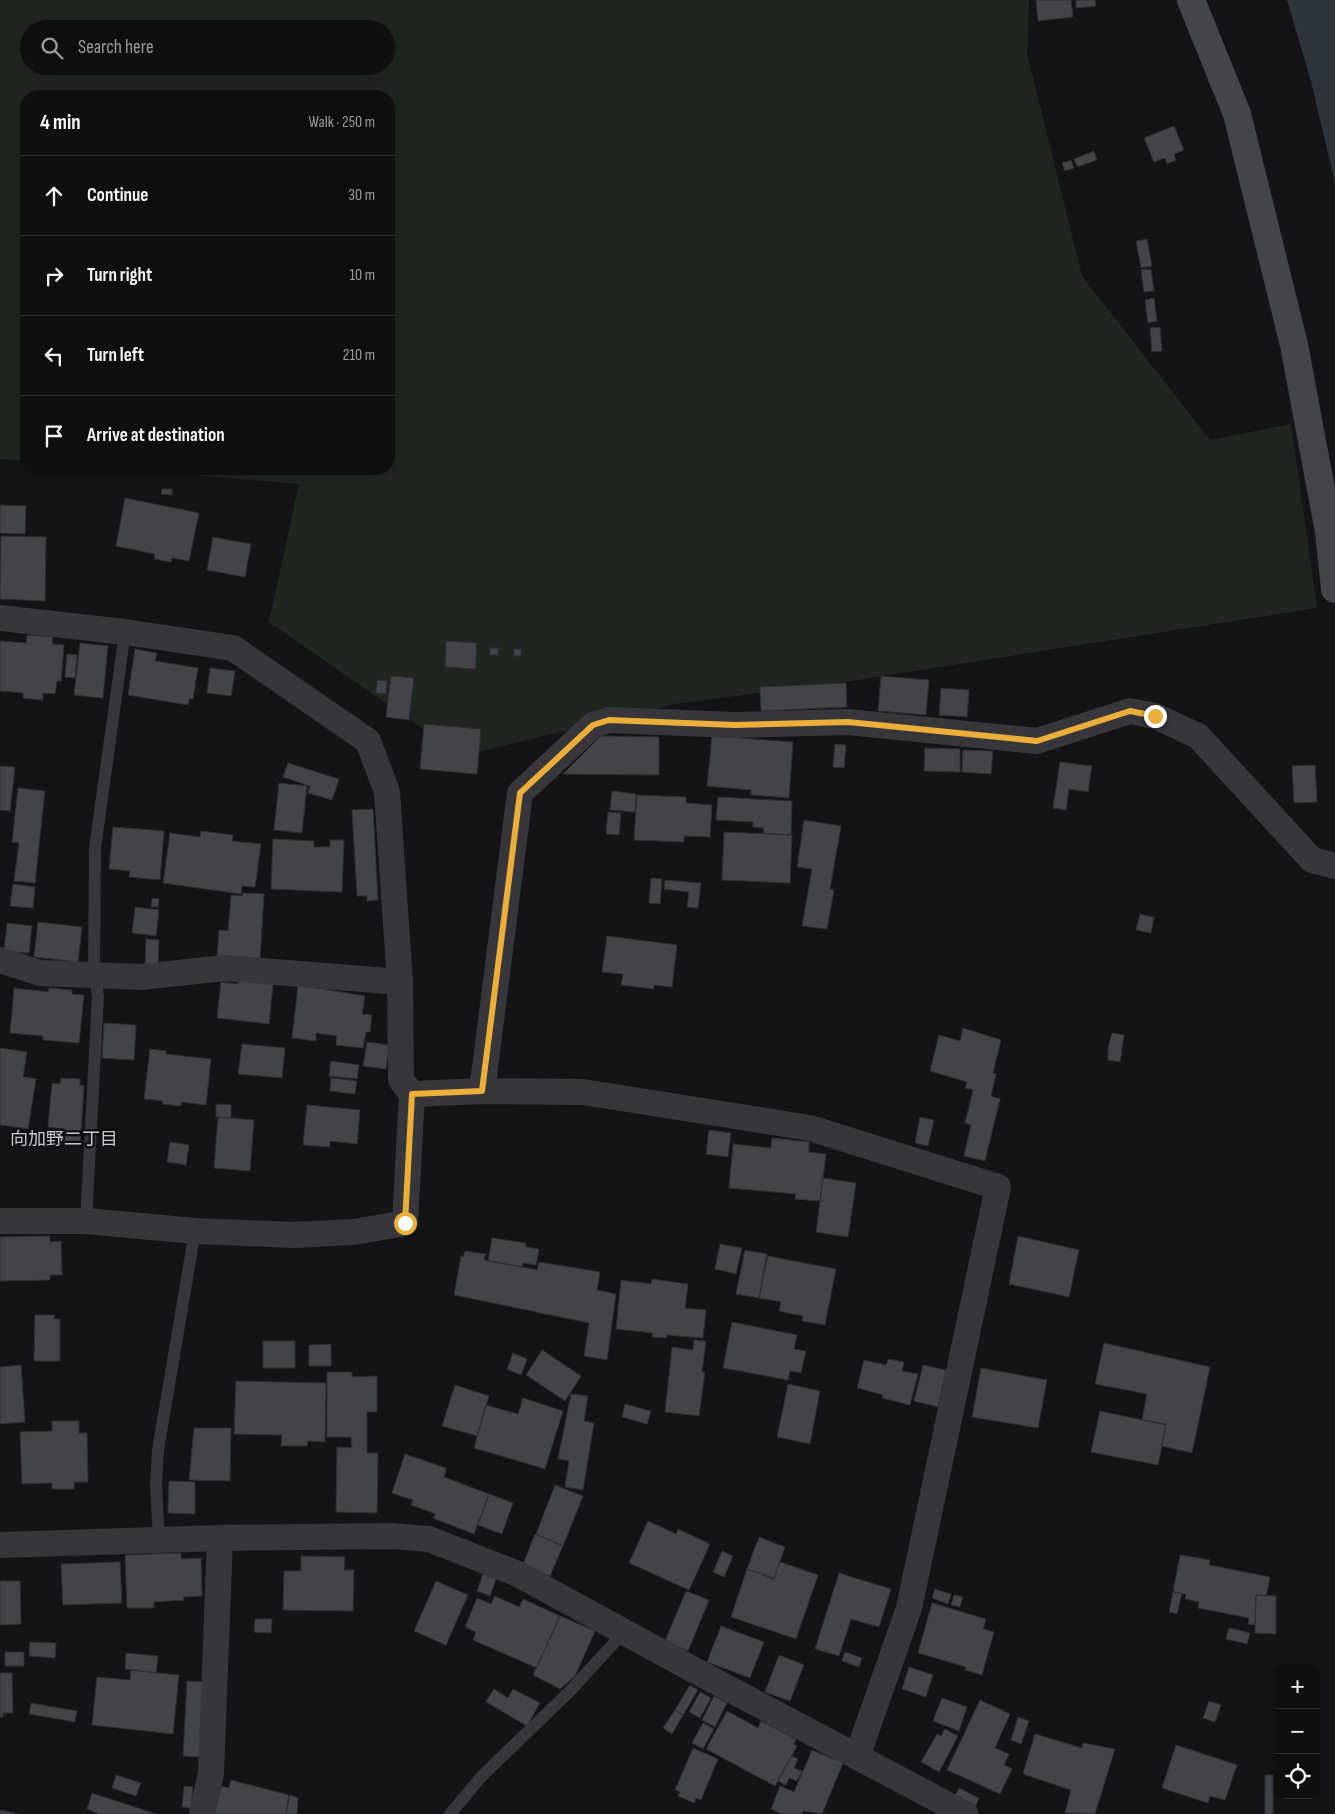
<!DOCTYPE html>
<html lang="en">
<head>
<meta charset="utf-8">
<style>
  :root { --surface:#0f0f10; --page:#181819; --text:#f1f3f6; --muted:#9b9c9f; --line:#2f2f30 }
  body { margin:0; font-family:"Sofia Sans Condensed","Noto Sans JP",sans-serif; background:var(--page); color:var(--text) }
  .controls { position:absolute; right:15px; bottom:15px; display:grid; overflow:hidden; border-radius:10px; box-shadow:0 2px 12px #0003 }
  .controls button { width:45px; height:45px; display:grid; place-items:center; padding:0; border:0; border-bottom:1px solid var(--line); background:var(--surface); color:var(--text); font:25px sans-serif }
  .stop { position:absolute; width:15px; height:15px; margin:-11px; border:4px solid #eaae39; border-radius:50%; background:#fff }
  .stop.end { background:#eaae39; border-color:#fff; box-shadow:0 1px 5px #0008 }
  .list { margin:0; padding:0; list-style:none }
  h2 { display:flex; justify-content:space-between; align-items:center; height:65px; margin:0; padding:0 20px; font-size:21px }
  h2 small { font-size:16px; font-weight:400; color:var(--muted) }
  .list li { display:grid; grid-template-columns:32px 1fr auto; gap:15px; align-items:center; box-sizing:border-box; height:80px; padding:0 20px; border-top:1px solid var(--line) }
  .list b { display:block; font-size:19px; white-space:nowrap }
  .list em { font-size:16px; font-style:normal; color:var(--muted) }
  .icon { flex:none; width:28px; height:28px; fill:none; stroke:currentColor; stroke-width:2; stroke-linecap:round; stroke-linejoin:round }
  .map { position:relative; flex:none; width:1335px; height:1814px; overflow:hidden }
  .search { position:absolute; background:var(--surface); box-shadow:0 2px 12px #0003; left:20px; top:20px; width:375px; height:55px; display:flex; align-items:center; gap:12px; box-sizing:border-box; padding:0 18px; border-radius:28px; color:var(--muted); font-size:19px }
  .panel { position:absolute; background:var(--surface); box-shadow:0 2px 12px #0003; left:20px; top:90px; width:375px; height:385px; border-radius:20px }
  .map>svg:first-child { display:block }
  .green { fill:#1f2620; fill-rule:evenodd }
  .water { fill:#2d353b }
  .building { fill:#434449; stroke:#2f2e32 }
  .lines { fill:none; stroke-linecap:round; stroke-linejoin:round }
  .lane { stroke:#36363b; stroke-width:12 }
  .street { stroke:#36363b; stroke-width:26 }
  .secondary { stroke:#44454b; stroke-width:28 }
  .route { stroke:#eaae39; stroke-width:6 }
  .labels { text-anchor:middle; stroke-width:4.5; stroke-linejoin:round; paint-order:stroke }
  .neighbourhood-label { font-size:18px; fill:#c8cad2; stroke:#0f0f11 }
</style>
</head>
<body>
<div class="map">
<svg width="1335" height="1814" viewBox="0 0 1335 1814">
  <rect width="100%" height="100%" fill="#141416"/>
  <path class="green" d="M0 0H1029L1027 54 1082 276 1210 440 1291 424 1317 608 844 682 674 704 462 756 269 622 299 484 122 469H389V96H26V461L0 459ZM29 29H386V66H29Z"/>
  <path class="water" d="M1287 0H1335V183L1311 81Z"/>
  <path class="building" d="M1036 0H1071L1073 17 1038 21Z
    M1076 0H1095L1096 6 1076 8Z
    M1174 126 1184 150 1174 154 1176 160 1167 164 1165 158 1154 162 1144 138Z
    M1094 151 1097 160 1077 167 1074 159Z
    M1071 160 1074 168 1065 171 1062 163Z
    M1147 239 1152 266 1141 268 1136 241Z
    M1151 269 1154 291 1144 292 1141 270Z
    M1154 298 1157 321 1148 323 1145 300Z
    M1160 327 1162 351 1152 352 1150 328Z
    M162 489H172V495L161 494Z
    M125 498 199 513 189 561 172 558 171 562 154 559 155 554 116 546Z
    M0 505 26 506 25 534 0 533Z
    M1 536 46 537 45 601 0 599Z
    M213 537 251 544 245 577 207 570Z
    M27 635 53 637 52 644 64 645 61 681H57L55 694 43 693V700L23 698V693L0 691V641L26 643Z
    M446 641 477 643 475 669 445 667Z
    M80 643 108 646 103 698 74 695Z
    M490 648H498V655H490Z
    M135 649 157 653 155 661 198 668 193 699H189L188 705 128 695Z
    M514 649H521V656H514Z
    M67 654 77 655 75 678 65 677Z
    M210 668 235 671 231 696 207 693Z
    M391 676 414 678 409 720 386 717Z
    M881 676 929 680 926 715 878 711Z
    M377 680 387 681 386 694 376 693Z
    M846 683 847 707 761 711 760 687Z
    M941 688 969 690 967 717 939 715Z
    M424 724 481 729 477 774 420 769Z
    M601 736 659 737V775L563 774Z
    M712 736 793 742 789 798 751 795V790L707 786Z
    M835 744 846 745 844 768 833 767Z
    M925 748 960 749V772L924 771Z
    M963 750 993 751 991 774 962 772Z
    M1060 762 1092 766 1088 792 1069 789 1066 810 1053 808Z
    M288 763 339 779 332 800 308 793 310 786 283 777Z
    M1315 765 1317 802 1294 803 1292 766Z
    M0 766 15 767 10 811 0 810Z
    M279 783 307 786 302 833 274 830Z
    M18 788 45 791 35 883 14 881 19 843 12 842Z
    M612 791 636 794 635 812 610 810Z
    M637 795 686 797V803L712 805 710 837 684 836V842L634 840Z
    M718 797 792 801 791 835 763 833 764 828 753 827V822L716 820Z
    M373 809 378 900 367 901V896H357L352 810Z
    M608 812 621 813 619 835 606 834Z
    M804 820 841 826 830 889 834 890 827 929 802 926 812 869 797 867Z
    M113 827 164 831 160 880 129 877 130 871 109 869Z
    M201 831 233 835 232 841 261 844 255 887 242 886 241 894 163 883 170 833 200 837Z
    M724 832 792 835 790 883 722 880Z
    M273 839 314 841V847H330V840H344L342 892 271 889Z
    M651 878 662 879 660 904 649 903Z
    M665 880 701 883 698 908 687 907 689 892 664 889Z
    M13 884 35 887 33 908 10 906Z
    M242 893 264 894 260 960 217 957 219 930 228 931 231 895 242 896Z
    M152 898 159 899 158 907H151Z
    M135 907 159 910 156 936 132 933Z
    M1140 914 1154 917 1151 933 1136 930Z
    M38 922 82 927 78 962 34 957Z
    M7 923 32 926 29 953 4 951Z
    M607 936 677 945 672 987 654 985V989L621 985 623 974 602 972Z
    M146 939 159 940 158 965 145 964Z
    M238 980 273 984 269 1024 217 1018 221 982 238 984Z
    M298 985 365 996 362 1014 372 1015 370 1032H366L363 1048 336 1045 337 1036 316 1033V1041L292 1038Z
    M14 988 48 992 49 988 72 990V994L84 995 79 1043 43 1040V1036L10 1033Z
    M104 1023 136 1025 134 1060 102 1058Z
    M963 1028 1001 1040 993 1073 996 1074 991 1096 1000 1099 985 1161 964 1156 971 1125 965 1123 973 1090 965 1088 967 1082 930 1071 939 1035 960 1041Z
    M1112 1033 1124 1035 1120 1062 1108 1060V1048Z
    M367 1042 389 1045 386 1069 363 1066Z
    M242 1044 285 1048 282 1078 238 1074Z
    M0 1048 27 1052 23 1077 36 1079 28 1129 0 1125Z
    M150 1049 166 1051V1054L211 1059 206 1105 181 1102V1106L162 1104 163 1101 144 1099Z
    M331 1061 359 1065 357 1079 329 1076Z
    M61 1078 80 1079V1085L84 1086 80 1146 63 1145 65 1129 48 1127 52 1083 60 1084Z
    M331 1078 357 1081 355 1094 330 1091Z
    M216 1104 231 1105V1118L216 1117Z
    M307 1105 360 1110 357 1144 330 1141V1147L303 1145Z
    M218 1117 254 1120 250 1171 214 1168Z
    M920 1117 934 1120 928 1146 915 1143Z
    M709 1130 731 1133 728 1157 706 1154Z
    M772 1138 809 1142V1152L826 1154 820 1201 795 1199 796 1194 729 1188 733 1144 771 1148Z
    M170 1142 189 1145 186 1165 167 1162Z
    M823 1178 856 1183 848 1237 816 1232Z
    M50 1236V1242L61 1241 62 1275H50V1280L0 1281V1237Z
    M1018 1236 1079 1250 1069 1297 1009 1284Z
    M492 1238 526 1243V1247L539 1249 536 1265 523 1263 522 1267 488 1261Z
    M720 1244 742 1248 736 1274 715 1269Z
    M745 1250 767 1254 759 1298 736 1294Z
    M465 1251 486 1254 484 1260 537 1270 539 1262 600 1272 597 1290 616 1294 607 1360 584 1356 589 1323 454 1295 461 1256 463 1257Z
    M768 1256 836 1269 825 1325 802 1321 803 1316 779 1311 781 1302 759 1298Z
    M652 1279 688 1284 685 1308 706 1310 703 1338 667 1335 666 1338 652 1337 653 1333 616 1329 621 1280 651 1284Z
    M35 1315H55L54 1319H60V1361H34Z
    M732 1322 797 1335 794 1349 806 1351 801 1373 790 1371 788 1380 723 1368Z
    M694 1340 706 1341 702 1372H705L699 1416 665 1412 672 1347 693 1350Z
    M263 1341H295V1368H263Z
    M1104 1343 1210 1367 1192 1453 1162 1446 1166 1424 1142 1420 1147 1394 1095 1384Z
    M331 1344V1366H309V1345Z
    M542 1350 581 1376 565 1401 526 1375Z
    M513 1353 527 1359 521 1375 507 1369Z
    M888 1359 904 1362 902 1371 918 1374 910 1405 882 1398 883 1395 857 1388 864 1360 886 1365Z
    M21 1365 25 1422 0 1424V1367Z
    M923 1365 946 1370 938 1407 914 1401Z
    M981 1368 1047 1380 1038 1428 972 1417Z
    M327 1372H352V1377L377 1376V1412H367V1453H378L377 1513 336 1512 337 1447 352 1448 351 1437H327Z
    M236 1381 326 1383 325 1442 308 1441 307 1446H281L282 1435 234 1434Z
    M788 1384 820 1391 810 1444 777 1437Z
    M455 1385 489 1396 477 1436 442 1426Z
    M571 1394 588 1396 584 1421 594 1423 583 1490 565 1487 569 1461 558 1459Z
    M523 1398 563 1411 545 1469 474 1448 486 1405 518 1414Z
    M625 1404 651 1411 647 1424 622 1417Z
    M1100 1411 1166 1425 1158 1465 1091 1452Z
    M52 1421H79V1433H87L88 1482H74V1489H52V1483L22 1484 20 1432 52 1431Z
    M194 1428H231L230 1481 189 1480Z
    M405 1454 446 1468 444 1477 489 1494 474 1534 433 1518 436 1514 411 1505 413 1500 392 1493Z
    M169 1481 195 1482V1514L168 1513Z
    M555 1485 583 1496 563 1546 536 1534Z
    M489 1494 513 1503 502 1534 478 1525Z
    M648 1521 676 1534 678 1529 710 1544 689 1590 629 1563Z
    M535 1534 563 1546 550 1576 523 1564Z
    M759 1537 785 1547 774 1578 747 1569Z
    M722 1551 733 1556 724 1577 713 1572Z
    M181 1553V1559L201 1558 202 1596 183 1597 184 1600 154 1602V1608H127L125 1555Z
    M1180 1555 1210 1560 1209 1565 1270 1577 1266 1596 1256 1595 1255 1625 1248 1624 1249 1618 1198 1608 1199 1602 1185 1599 1186 1594 1173 1592Z
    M301 1556 345 1557 344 1570H354L353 1611 283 1610 284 1571H301Z
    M120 1562 122 1603 63 1605 61 1564Z
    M780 1562 818 1575 796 1639 731 1617 747 1569 774 1579Z
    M839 1573 891 1589 879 1627 851 1619 839 1656 815 1649Z
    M483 1574 496 1579 490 1596 477 1591Z
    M0 1581H20L21 1624 0 1625Z
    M436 1581 468 1595 446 1645 414 1631Z
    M935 1589 951 1594 948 1604 932 1598Z
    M686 1591 709 1600 688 1651 665 1641Z
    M1173 1592 1182 1593 1177 1614 1169 1612Z
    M954 1595 963 1597 960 1607 951 1605Z
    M1256 1595 1276 1596V1634L1255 1633Z
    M495 1596 519 1607 523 1599 560 1616 537 1668 473 1640 476 1632 465 1627 477 1598 491 1604Z
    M932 1603 986 1619 983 1629 994 1632 982 1675 965 1670 966 1667 918 1653Z
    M560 1616 595 1631 575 1676 560 1689 533 1675Z
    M255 1619H272L271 1633 254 1632Z
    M721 1626 764 1642 750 1678 707 1662Z
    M1229 1628 1250 1633 1247 1644 1226 1639Z
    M30 1642 56 1643 55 1658 29 1656Z
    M5 1652H24V1666H5Z
    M845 1652 862 1658 859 1667 842 1661Z
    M126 1653 158 1656 156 1673 125 1669Z
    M779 1655 804 1665 790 1701 765 1692Z
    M909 1667 933 1675 926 1697 902 1689Z
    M131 1670 179 1675 173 1734 92 1725 97 1677 130 1680Z
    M0 1673H12L13 1713H3V1717H0Z
    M187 1681 204 1682 200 1757 183 1756Z
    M690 1685 698 1690 683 1715 675 1710Z
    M494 1689 508 1698 513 1689 540 1703 527 1726 486 1702Z
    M700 1692 711 1698 700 1718 689 1712Z
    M714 1696 727 1703 715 1727 702 1720Z
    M942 1698 967 1707 959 1731 933 1721Z
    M980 1700 1010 1714 995 1748 1009 1754 1004 1765 1012 1769 1000 1794 947 1770Z
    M1209 1701 1221 1705 1215 1722 1203 1718Z
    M31 1703 77 1711 75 1722 29 1714Z
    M675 1710 683 1715 672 1734 663 1728Z
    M727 1711 758 1728 761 1721 796 1739 794 1744 797 1746 775 1786 706 1749Z
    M1018 1717 1029 1721 1021 1744 1011 1740Z
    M703 1723 714 1729 703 1749 692 1743Z
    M945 1729 958 1736 939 1772 921 1762 937 1734 941 1736Z
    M1035 1734 1082 1748 1083 1743 1115 1749 1095 1814 1065 1813 1071 1790 1023 1774Z
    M1176 1745 1237 1765 1225 1800 1210 1796 1208 1803 1162 1788Z
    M693 1748 718 1759 701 1800 696 1798 694 1803 678 1796 680 1792 675 1790Z
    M812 1750 843 1763 822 1814 803 1811 802 1814H782L771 1809 780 1786 794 1792Z
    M792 1756 798 1759 794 1768 802 1771 797 1781 789 1778 786 1785 778 1781Z
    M116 1775 141 1783 136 1796 112 1788Z
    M1265 1775H1273V1814H1265Z
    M231 1780 289 1795 286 1814H213L220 1786 229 1788Z
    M184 1786 193 1787 191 1808 182 1807Z
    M959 1788 979 1798 975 1807 955 1796Z
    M92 1793 156 1814H99L87 1809Z
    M290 1795 298 1798 297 1814H286Z
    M0 1810 19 1814H0Z"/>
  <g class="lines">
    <path class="lane" d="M86 1221 98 996 94 975 95 848 125 632
      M159 1539 156 1485 158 1450 195 1231
      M450 1814 482 1776 571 1690 624 1632"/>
    <path class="street" d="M0 618 125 632 233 648 368 741 387 792 400 982 401 1080 412 1094 405 1223 354 1232 295 1235 195 1231 86 1221H0
      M0 960 40 973 140 977 225 968 400 982
      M482 1091 520 793 593 725 609 720 735 725 848 722 1037 741 1130 711 1155 716 1198 736 1312 860 1335 866
      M412 1094 482 1091 583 1092 810 1128 998 1187 909 1608 857 1757
      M0 1545 220 1538 392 1536 429 1539 518 1574 692 1669 965 1814
      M202 1814 211 1773 220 1538"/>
    <path class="secondary" d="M1191 0 1237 114 1294 345 1329 532 1335 589"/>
  </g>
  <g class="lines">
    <path class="route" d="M405 1223 412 1094 482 1091 520 793 593 725 609 720 735 725 848 722 1037 741 1130 711 1155 716"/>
  </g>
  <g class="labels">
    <g class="neighbourhood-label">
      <text x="64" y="1145">向加野二丁目</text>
    </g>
  </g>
</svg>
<div class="controls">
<button>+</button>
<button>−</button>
<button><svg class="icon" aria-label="locate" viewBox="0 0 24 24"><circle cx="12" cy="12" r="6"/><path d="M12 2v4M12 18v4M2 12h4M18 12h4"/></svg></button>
</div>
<div class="stop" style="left:405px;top:1223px"></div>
<div class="stop end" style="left:1155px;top:716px"></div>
<div class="search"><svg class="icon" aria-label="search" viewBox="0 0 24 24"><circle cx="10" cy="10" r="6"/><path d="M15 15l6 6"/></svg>Search here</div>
<section class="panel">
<h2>4 min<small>Walk · 250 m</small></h2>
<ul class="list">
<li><svg class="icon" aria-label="ahead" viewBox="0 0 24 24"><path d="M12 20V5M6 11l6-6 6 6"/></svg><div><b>Continue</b></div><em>30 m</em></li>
<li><svg class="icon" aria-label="right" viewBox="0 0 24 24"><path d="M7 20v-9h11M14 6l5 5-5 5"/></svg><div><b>Turn right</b></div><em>10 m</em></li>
<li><svg class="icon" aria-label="left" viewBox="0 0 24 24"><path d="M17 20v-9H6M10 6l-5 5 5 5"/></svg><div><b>Turn left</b></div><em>210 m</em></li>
<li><svg class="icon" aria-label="arrive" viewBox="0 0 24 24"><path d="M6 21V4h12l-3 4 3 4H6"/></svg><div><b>Arrive at destination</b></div></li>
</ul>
</section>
</div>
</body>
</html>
